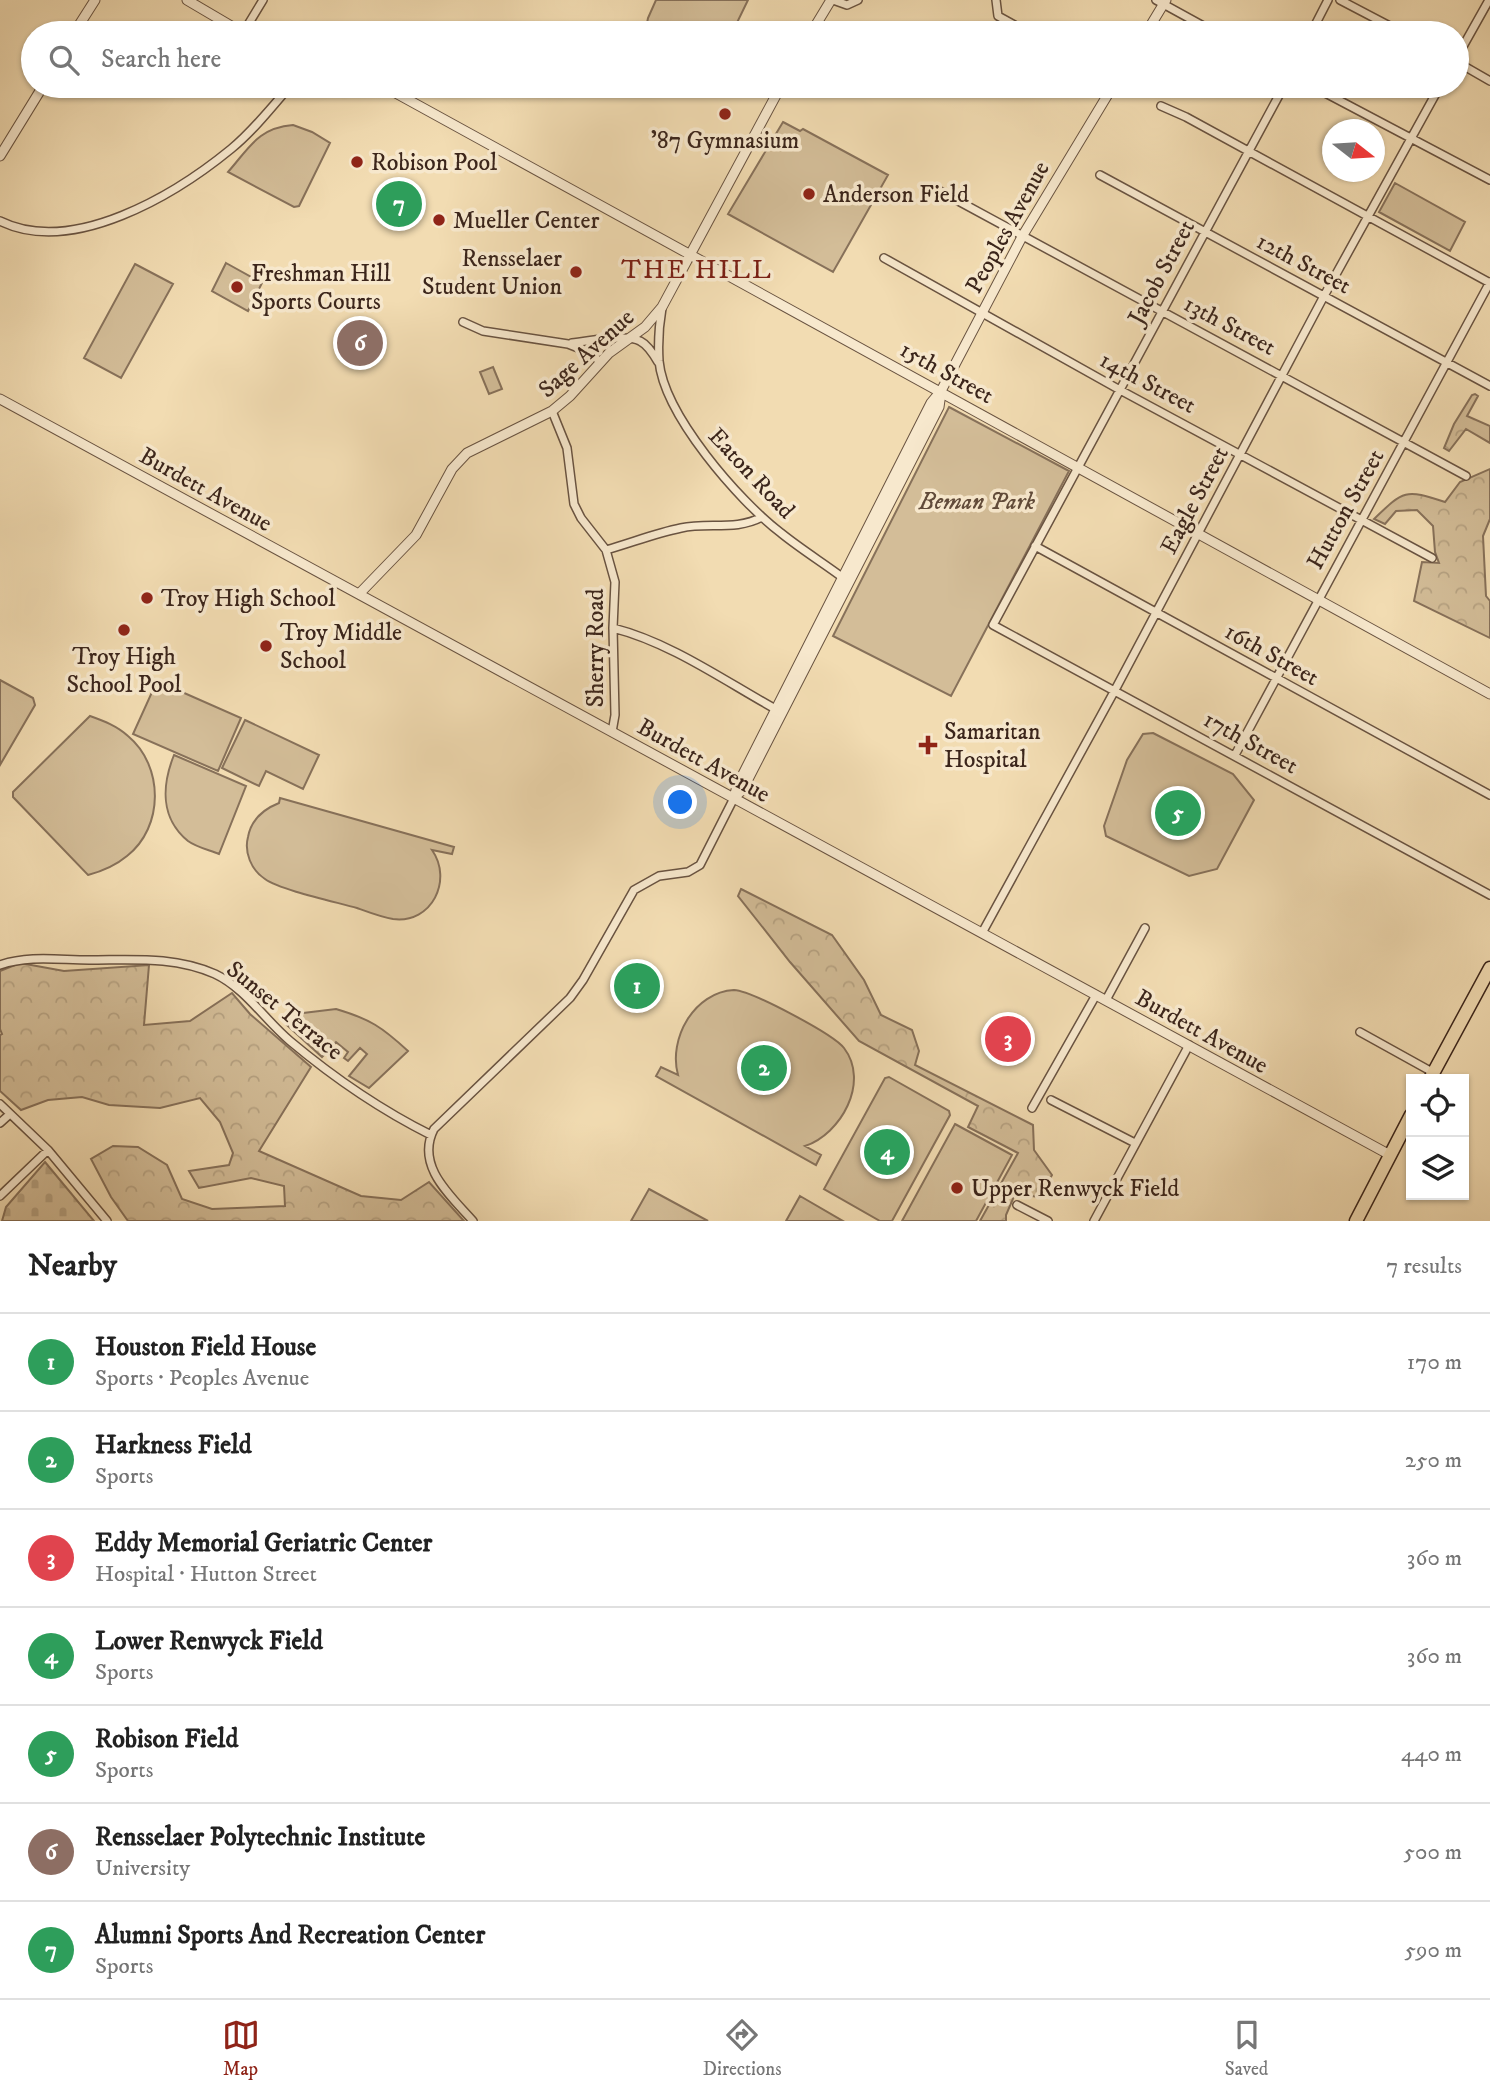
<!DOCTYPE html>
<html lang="en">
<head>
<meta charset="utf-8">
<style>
  :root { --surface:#fff; --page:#f6f6f6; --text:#222; --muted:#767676; --line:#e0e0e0; --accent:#8f2418 }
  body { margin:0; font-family:"IM FELL DW Pica",serif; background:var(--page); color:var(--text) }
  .controls { position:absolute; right:21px; bottom:21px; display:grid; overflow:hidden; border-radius:0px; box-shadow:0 2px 5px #0004 }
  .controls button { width:63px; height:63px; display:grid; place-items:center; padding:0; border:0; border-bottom:2px solid var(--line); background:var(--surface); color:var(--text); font:35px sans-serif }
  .compass { position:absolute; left:1322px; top:119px; width:63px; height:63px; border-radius:50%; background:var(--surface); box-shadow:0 2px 5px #0004; rotate:107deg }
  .you { position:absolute; left:681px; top:803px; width:24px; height:24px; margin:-18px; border:5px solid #fff; border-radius:50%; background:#1a73e8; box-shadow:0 0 0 10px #1a73e833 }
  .badge { display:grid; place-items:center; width:46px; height:46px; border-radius:50%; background:var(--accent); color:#fff; font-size:23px; font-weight:700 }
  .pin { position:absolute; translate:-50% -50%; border:4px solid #fff; box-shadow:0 2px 7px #0006 }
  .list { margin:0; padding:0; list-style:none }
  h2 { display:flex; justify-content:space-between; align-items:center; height:91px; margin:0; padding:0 28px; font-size:30px }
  h2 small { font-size:23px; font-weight:400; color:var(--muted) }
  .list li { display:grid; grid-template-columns:46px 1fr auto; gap:21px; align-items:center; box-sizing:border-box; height:98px; padding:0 28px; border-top:2px solid var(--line) }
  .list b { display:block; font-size:26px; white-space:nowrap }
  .list p { margin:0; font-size:23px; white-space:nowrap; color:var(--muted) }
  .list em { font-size:23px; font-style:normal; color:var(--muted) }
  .icon { flex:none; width:38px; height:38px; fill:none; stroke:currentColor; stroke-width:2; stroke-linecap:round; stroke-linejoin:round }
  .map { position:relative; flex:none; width:1490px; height:1221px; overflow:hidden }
  .search { position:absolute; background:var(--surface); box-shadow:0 2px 5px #0004; left:21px; right:21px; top:21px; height:77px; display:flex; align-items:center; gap:18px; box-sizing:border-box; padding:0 24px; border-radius:38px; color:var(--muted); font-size:26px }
  .sheet { height:777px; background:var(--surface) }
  nav { display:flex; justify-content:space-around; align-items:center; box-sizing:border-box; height:98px; border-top:2px solid var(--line); background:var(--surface); font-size:19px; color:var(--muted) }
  nav a { display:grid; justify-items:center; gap:4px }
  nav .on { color:var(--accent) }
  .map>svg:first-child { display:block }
  .green { fill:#d3bd98; stroke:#87715a; stroke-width:2 }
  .forest { fill:url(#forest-crowns); stroke:#87715a; stroke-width:2 }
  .cemetery { fill:url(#cemetery-stones); stroke:#87715a; stroke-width:2 }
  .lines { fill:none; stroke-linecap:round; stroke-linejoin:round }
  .minor-casing { stroke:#695341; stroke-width:10 }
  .tertiary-casing { stroke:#695341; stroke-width:11 }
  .trunk-casing { stroke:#3b251b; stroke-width:15 }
  .minor { stroke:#f7e8cd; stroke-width:7 }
  .tertiary { stroke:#f7e8cd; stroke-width:9 }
  .trunk { stroke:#f2dcb2; stroke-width:12 }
  .poi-dot { fill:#8f2418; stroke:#f7e8cd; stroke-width:2.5 }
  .labels { text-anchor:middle; stroke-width:7; stroke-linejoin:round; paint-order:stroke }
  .poi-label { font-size:24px; fill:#3b251b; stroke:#f7e8cd; text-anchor:start }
  .street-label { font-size:24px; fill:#3b251b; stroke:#f7e8cd }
  .park-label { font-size:24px; font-style:italic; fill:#614b3a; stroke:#f7e8cd }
  .neighbourhood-label { font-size:26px; letter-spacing:2px; fill:#7a1f14; stroke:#f7e8cd }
</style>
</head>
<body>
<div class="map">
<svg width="1490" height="1221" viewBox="0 0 1490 1221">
  <defs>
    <pattern id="forest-crowns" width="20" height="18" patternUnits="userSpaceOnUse" patternTransform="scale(1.75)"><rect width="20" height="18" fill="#d3bd98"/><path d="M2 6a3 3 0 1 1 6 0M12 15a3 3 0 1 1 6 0" fill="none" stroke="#b6a282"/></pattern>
    <pattern id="cemetery-stones" width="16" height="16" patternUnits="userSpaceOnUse" patternTransform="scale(1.75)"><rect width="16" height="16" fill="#d3bd98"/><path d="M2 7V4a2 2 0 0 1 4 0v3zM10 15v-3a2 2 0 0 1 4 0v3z" fill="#b6a282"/></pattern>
  </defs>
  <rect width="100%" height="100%" fill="#f2dcb2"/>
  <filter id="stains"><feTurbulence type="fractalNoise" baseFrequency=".00286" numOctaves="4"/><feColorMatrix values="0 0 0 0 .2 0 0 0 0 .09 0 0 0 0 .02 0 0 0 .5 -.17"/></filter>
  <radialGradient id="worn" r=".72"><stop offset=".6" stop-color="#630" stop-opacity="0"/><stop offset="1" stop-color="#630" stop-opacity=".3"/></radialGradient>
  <path class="green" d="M656 0H748L732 33H645L648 18Z
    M783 122 800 131 803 129 888 175 833 272 728 214Z
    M293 125 312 132 330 143 299 206 294 207 228 172C250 147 258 128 293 125Z
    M1395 183 1465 222 1450 251 1379 212Z
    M226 263 262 283 248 311 212 291Z
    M135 264 173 284 121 378 84 358Z
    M493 367 502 389 489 394 480 372Z
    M949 407 1069 471 951 696 833 636Z
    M0 680 33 698 35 705 0 765Z
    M157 681 241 718 218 771 133 734Z
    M90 716C104 721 117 726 128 736 164 766 164 827 127 856 115 866 103 871 88 875L13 797V792Z
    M245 720 319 755 303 789 266 771 259 786 222 768Z
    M1153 733 1233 774 1254 800 1217 869 1189 876 1106 836 1104 826 1127 760 1143 734Z
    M174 755 246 786 219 854C209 850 196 847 188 841 160 818 162 785 174 755Z
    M280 798 454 847 452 854 432 850C453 880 432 924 393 919 381 917 368 912 357 908 336 902 280 890 265 879 251 870 244 852 248 837 251 820 264 809 279 803Z
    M734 990C752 991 833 1034 844 1048 870 1082 841 1134 805 1146L821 1155 816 1165 656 1076 661 1067 678 1075C668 1039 694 992 734 990Z
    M336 1009C370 1019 382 1027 408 1051L369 1088 349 1076 367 1054 360 1048 348 1061 344 1058 348 1052 336 1042 322 1057 287 1025 295 1014Z
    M889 1077 949 1111 950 1115 892 1221H880L824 1189 885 1078Z
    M955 1124 1012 1155 976 1221H902Z
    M649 1189 708 1221H631Z
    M800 1196 843 1221H786Z"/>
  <path class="forest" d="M1475 394 1478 396 1467 416 1490 426V443L1466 429 1449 451 1444 448 1454 424 1472 395Z
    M1490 469V519L1483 536 1486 596 1490 601V638L1414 601 1422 562 1439 563 1435 552 1433 526 1417 510 1396 511 1385 524 1374 519C1404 490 1405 489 1445 502L1460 482Z
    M741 889 832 935 864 980 881 1015 912 1030 919 1051 915 1065 1033 1125 1034 1150 1052 1175 1039 1197 1015 1194 1006 1215V1221H980L1018 1153 968 1127 978 1106 859 1041 790 962 738 896Z
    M20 963 64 971 149 965 144 1025 190 1021 232 993 250 1014 311 1067 259 1151 361 1196 401 1200 429 1182 464 1221H128L111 1197 91 1159 113 1146 138 1147 167 1165 182 1199 212 1209 285 1206 284 1186 251 1178 199 1188 189 1171 229 1165 233 1153 220 1122 200 1098 160 1108 109 1105 82 1097 48 1100 21 1110 0 1091V1035L2 1034 0 1029V971Z"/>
  <path class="cemetery" d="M45 1162 94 1221H2L6 1207Z"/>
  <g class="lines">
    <g class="minor-casing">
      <path id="minor" d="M833 0 847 5 858 0
        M996 0 998 16 1029 33
        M1156 0 1216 33
        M1340 0 1403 33
        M243 33 263 0
        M1311 33 1328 0
        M1457 57 1489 0
        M1457 62 1490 81
        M1284 86 993 625 1490 895
        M1312 86 1490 180
        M1161 106 1186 117 1490 283
        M1100 175 1490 386
        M938 190 1466 476
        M0 221C73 257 176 194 231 149 253 131 272 107 290 86
        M884 258 1120 390 1432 558
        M662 308C659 325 658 344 659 361 664 415 739 501 781 533 802 550 825 564 846 580
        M463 322 483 331 568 344 586 351 601 362
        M572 343C587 341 627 334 640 341 648 345 654 355 658 362
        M552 411 567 448 574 504 581 518 606 550 615 582 613 628 615 715 612 732
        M1035 546 1490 795
        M606 550C631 543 656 533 681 528 708 522 736 531 762 517
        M613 628C672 643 726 682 779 711
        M1235 755 1490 282
        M982 933 1115 690 1324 296 1440 86
        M0 965C29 955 59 960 89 960 133 960 174 956 215 974 245 988 265 1020 290 1041 333 1077 381 1110 431 1135
        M1106 1000 1145 928
        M1360 1032 1434 1073
        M1051 1100 1135 1143
        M0 1104 48 1150 107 1221
        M1032 1108 1096 995
        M0 1123 10 1114
        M0 1196 48 1150
        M1017 1205 1048 1221
        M473 1221C451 1196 415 1166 434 1129L570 998 583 980 634 890 659 876 688 872 700 865 734 798
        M1094 1221 1189 1045"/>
    </g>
    <g class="tertiary-casing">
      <path id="tertiary" d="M187 0 243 33
        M74 33 95 0
        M811 33 831 0
        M1146 33 1166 0
        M383 86 1490 694
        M0 156 43 86
        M0 399 1390 1155
        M359 594 416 535 452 469 467 453 552 411 570 396 609 353 645 327 662 307 781 86
        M735 797 743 789 939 407 941 393
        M734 798 737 786 931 403 941 391 1023 235 1113 86"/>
    </g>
    <g class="trunk-casing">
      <path id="trunk" d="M1430 1079 1490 968
        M1356 1221 1411 1115"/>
    </g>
    <use href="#minor" class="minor"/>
    <use href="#tertiary" class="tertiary"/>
    <use href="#trunk" class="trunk"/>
  </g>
  <g class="poi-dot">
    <circle cx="725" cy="114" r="7"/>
    <circle cx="357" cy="162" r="7"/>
    <circle cx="809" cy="194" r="7"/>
    <circle cx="439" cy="220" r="7"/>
    <circle cx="576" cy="272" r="7"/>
    <circle cx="237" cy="287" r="7"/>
    <circle cx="147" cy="598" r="7"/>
    <circle cx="124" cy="630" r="7"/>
    <circle cx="266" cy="646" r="7"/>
    <path d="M924.5 734.5h7v7h7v7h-7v7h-7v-7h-7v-7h7z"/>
    <circle cx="957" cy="1188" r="7"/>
  </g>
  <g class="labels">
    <g class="poi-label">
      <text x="725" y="148" text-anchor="middle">'87 Gymnasium</text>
      <text x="371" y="170">Robison Pool</text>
      <text x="823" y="202">Anderson Field</text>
      <text x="453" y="228">Mueller Center</text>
      <text x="562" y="266" text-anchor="end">Rensselaer<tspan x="562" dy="28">Student Union</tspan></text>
      <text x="251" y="281">Freshman Hill<tspan x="251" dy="28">Sports Courts</tspan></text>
      <text x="161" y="606">Troy High School</text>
      <text x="280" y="640">Troy Middle<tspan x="280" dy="28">School</tspan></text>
      <text x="124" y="664" text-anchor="middle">Troy High<tspan x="124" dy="28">School Pool</tspan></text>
      <text x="944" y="739">Samaritan<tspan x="944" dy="28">Hospital</tspan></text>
      <text x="971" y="1196">Upper Renwyck Field</text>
    </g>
    <g class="street-label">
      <text transform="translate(1007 227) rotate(-61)" y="8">Peoples Avenue</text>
      <text transform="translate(1304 263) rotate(28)" y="8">12th Street</text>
      <text transform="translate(1161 272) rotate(-62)" y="8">Jacob Street</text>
      <text transform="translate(1230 325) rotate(28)" y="8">13th Street</text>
      <text transform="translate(586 353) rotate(-42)" y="8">Sage Avenue</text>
      <text transform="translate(947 372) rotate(29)" y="8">15th Street</text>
      <text transform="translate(1148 382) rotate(28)" y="8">14th Street</text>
      <text transform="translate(752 473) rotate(47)" y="8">Eaton Road</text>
      <text transform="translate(206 489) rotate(29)" y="8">Burdett Avenue</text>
      <text transform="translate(1194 500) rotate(-62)" y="8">Eagle Street</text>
      <text transform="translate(1345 509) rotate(-61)" y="8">Hutton Street</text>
      <text transform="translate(595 648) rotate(-90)" y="8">Sherry Road</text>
      <text transform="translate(1272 654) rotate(29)" y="8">16th Street</text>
      <text transform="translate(1251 742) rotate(29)" y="8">17th Street</text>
      <text transform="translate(704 760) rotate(29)" y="8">Burdett Avenue</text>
      <text transform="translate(285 1010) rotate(39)" y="8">Sunset Terrace</text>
      <text transform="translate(1202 1031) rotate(29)" y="8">Burdett Avenue</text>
    </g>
    <g class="park-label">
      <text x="977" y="509">Beman Park</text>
    </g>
    <g class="neighbourhood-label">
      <text x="697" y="278">THE HILL</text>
    </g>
  </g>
  <rect width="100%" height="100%" filter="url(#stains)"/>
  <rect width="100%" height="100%" fill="url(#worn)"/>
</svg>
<div class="controls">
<button><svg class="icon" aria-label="locate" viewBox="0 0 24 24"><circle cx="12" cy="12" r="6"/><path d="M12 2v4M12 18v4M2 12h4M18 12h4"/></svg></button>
<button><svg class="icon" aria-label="layers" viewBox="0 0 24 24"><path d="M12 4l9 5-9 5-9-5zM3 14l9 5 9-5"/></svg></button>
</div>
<svg class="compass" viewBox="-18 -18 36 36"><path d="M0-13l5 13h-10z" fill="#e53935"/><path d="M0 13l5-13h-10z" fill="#767676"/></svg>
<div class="you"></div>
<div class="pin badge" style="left:637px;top:986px;background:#2e9e5b">1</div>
<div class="pin badge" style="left:764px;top:1068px;background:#2e9e5b">2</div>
<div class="pin badge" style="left:1008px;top:1039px;background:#e0444e">3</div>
<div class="pin badge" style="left:887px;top:1152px;background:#2e9e5b">4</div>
<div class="pin badge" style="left:1178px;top:813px;background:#2e9e5b">5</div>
<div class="pin badge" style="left:360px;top:343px;background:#8d6e63">6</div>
<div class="pin badge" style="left:399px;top:204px;background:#2e9e5b">7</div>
<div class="search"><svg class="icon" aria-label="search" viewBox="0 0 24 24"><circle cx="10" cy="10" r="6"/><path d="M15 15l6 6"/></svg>Search here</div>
</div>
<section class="sheet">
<h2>Nearby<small>7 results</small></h2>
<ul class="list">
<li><span class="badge" style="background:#2e9e5b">1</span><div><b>Houston Field House</b><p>Sports · Peoples Avenue</p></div><em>170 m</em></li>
<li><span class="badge" style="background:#2e9e5b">2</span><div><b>Harkness Field</b><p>Sports</p></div><em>250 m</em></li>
<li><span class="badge" style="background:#e0444e">3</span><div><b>Eddy Memorial Geriatric Center</b><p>Hospital · Hutton Street</p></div><em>360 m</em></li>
<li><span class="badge" style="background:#2e9e5b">4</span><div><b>Lower Renwyck Field</b><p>Sports</p></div><em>360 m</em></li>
<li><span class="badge" style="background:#2e9e5b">5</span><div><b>Robison Field</b><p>Sports</p></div><em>440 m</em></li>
<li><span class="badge" style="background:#8d6e63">6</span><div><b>Rensselaer Polytechnic Institute</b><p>University</p></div><em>500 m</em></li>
<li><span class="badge" style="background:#2e9e5b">7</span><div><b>Alumni Sports And Recreation Center</b><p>Sports</p></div><em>590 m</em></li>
</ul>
</section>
<nav>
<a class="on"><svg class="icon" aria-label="map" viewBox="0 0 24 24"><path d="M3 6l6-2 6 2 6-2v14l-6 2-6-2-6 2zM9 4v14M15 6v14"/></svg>Map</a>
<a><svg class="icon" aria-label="directions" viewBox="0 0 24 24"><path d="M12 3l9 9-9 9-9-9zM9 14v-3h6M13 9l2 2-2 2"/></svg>Directions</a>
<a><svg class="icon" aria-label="saved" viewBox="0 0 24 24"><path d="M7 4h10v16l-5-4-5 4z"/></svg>Saved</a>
</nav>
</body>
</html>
